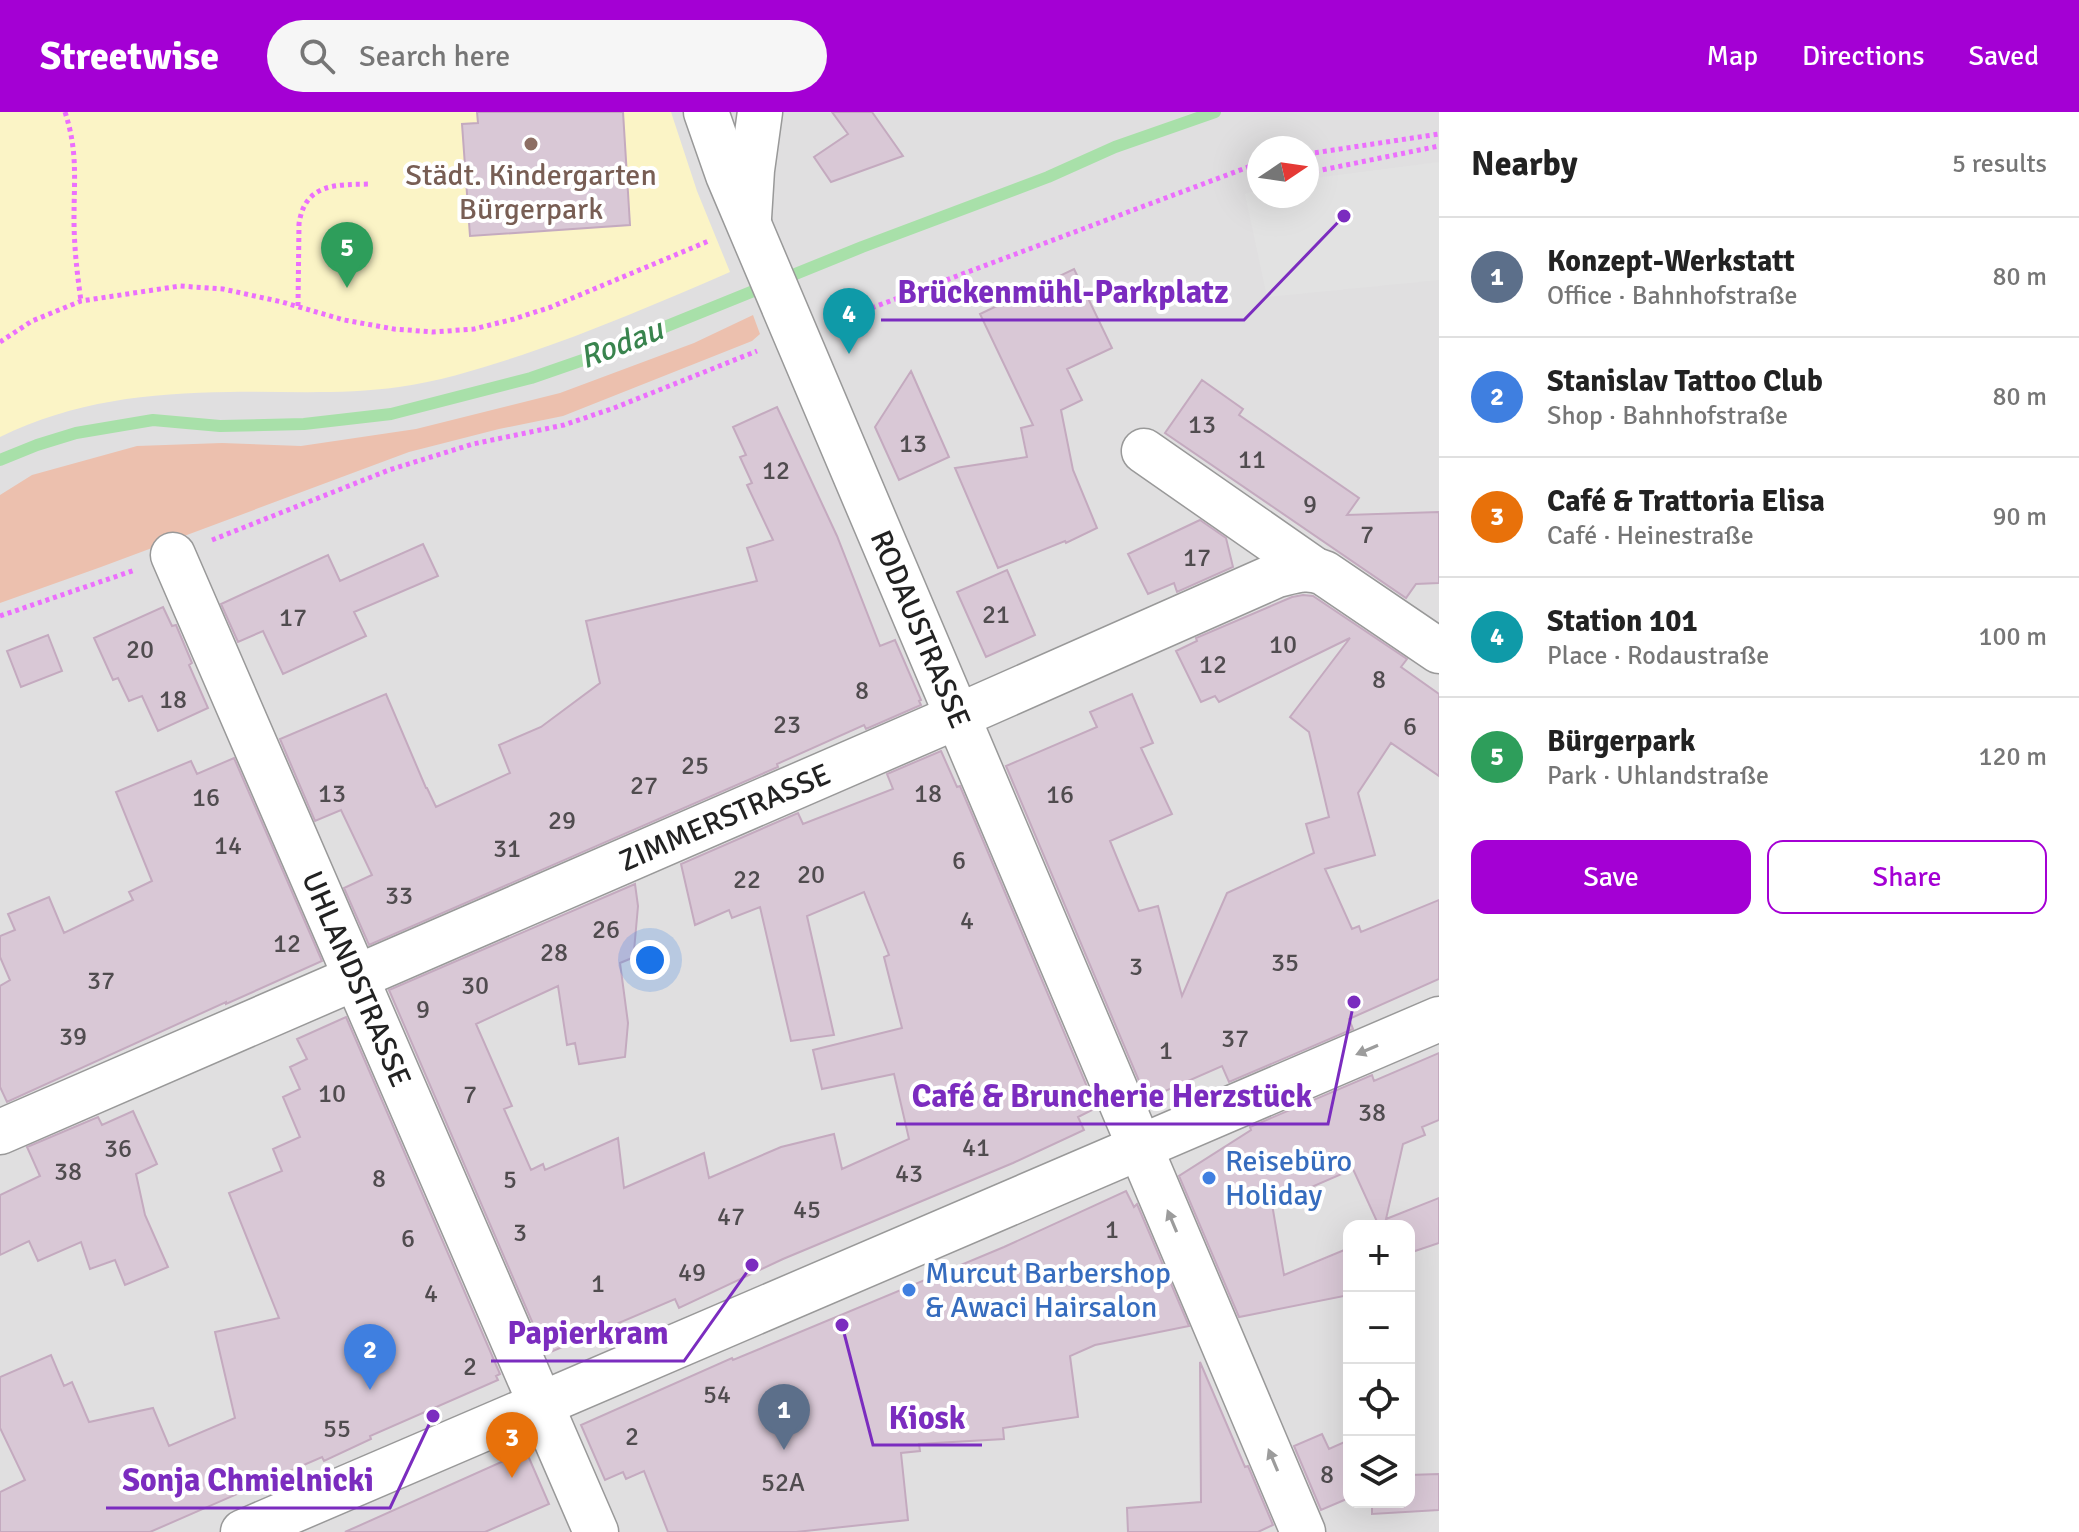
<!DOCTYPE html>
<html lang="en">
<head>
<meta charset="utf-8">
<style>
  :root { --surface:#fff; --page:#f6f6f6; --text:#222; --muted:#767676; --line:#e0e0e0; --accent:#a400d4 }
  body { margin:0; font-family:Signika,sans-serif; background:var(--page); color:var(--text) }
  .controls { position:absolute; right:24px; bottom:24px; display:grid; overflow:hidden; border-radius:16px; box-shadow:0 8px 32px #0002 }
  .controls button { width:72px; height:72px; display:grid; place-items:center; padding:0; border:0; border-bottom:2px solid var(--line); background:var(--surface); color:var(--text); font:40px sans-serif }
  .compass { position:absolute; left:1247px; top:24px; width:72px; height:72px; border-radius:50%; background:var(--surface); box-shadow:0 8px 32px #0002; rotate:77deg }
  .you { position:absolute; left:650px; top:848px; width:28px; height:28px; margin:-20px; border:6px solid #fff; border-radius:50%; background:#1a73e8; box-shadow:0 0 0 12px #1a73e833 }
  .badge { display:grid; place-items:center; width:52px; height:52px; border-radius:50%; background:var(--accent); color:#fff; font-size:26px; font-weight:700 }
  .pin { position:absolute; translate:-50% -66px; filter:drop-shadow(0 2px 4px #0008) }
  .pin::after { content:''; position:absolute; top:42px; width:28px; height:24px; background:inherit; clip-path:polygon(0 0,100% 0,50% 100%) }
  .list { margin:0; padding:0; list-style:none }
  h2 { display:flex; justify-content:space-between; align-items:center; height:104px; margin:0; padding:0 32px; font-size:34px }
  h2 small { font-size:26px; font-weight:400; color:var(--muted) }
  .list li { display:grid; grid-template-columns:52px 1fr auto; gap:24px; align-items:center; box-sizing:border-box; height:120px; padding:0 32px; border-top:2px solid var(--line) }
  .list b { display:block; font-size:30px; white-space:nowrap }
  .list p { margin:0; font-size:26px; white-space:nowrap; color:var(--muted) }
  .list em { font-size:26px; font-style:normal; color:var(--muted) }
  .actions { display:flex; gap:16px; padding:24px 32px }
  .actions a { flex:1; padding:18px 0; border:2px solid var(--accent); border-radius:16px; text-align:center; font-size:28px; color:var(--accent) }
  .actions .main { background:var(--accent); color:#fff }
  .icon { flex:none; width:44px; height:44px; fill:none; stroke:currentColor; stroke-width:2; stroke-linecap:round; stroke-linejoin:round }
  .map { position:relative; flex:none; width:1439px; height:1420px; overflow:hidden }
  header { display:flex; align-items:center; gap:48px; box-sizing:border-box; height:112px; padding:0 40px; background:var(--accent); color:#fff }
  header strong { font-size:38px }
  nav { display:flex; gap:44px; margin-inline-start:auto; font-size:28px }
  .search { width:560px; height:72px; background:var(--page); display:flex; align-items:center; gap:20px; box-sizing:border-box; padding:0 28px; border-radius:44px; color:var(--muted); font-size:30px }
  main { display:flex }
  aside { flex:1; background:var(--surface) }
  .map>svg:first-child { display:block }
  .residential { fill:#e0dfe0; fill-rule:evenodd }
  .grass { fill:#ecc0ae }
  .park { fill:#fbf4c6 }
  .parking { fill:#e2e2e2 }
  .lines { fill:none; stroke-linecap:round; stroke-linejoin:round }
  .stream { stroke:#a8e0a9; stroke-width:12 }
  .building { fill:#d9c8d6; stroke:#c4aabf; stroke-width:2 }
  .minor-casing { stroke:#999; stroke-width:47 }
  .path { stroke:#ec6ffd; stroke-width:5; stroke-dasharray:4 4; stroke-linecap:butt }
  .minor { stroke:#fff; stroke-width:44 }
  .oneway { fill:#9c9c9c }
  .education-dot { fill:#8d6e63; stroke:#fff; stroke-width:3 }
  .shop-dot { fill:#3f7fe0; stroke:#fff; stroke-width:3 }
  .labels { text-anchor:middle; stroke-width:8; stroke-linejoin:round; paint-order:stroke }
  .number-label { font-size:26px; fill:#504c4f }
  .education-label { font-size:30px; fill:#785e54; stroke:#fff }
  .street-label { font-size:30px; fill:#222; stroke:#fff }
  .shop-label { font-size:30px; fill:#366cbe; stroke:#fff; text-anchor:start }
  .water-label { font-size:32px; font-style:italic; fill:#39844e; stroke:#fff }
  .leader { fill:none; stroke:#7b2cbf; stroke-width:3 }
  .callout-dot { fill:#7b2cbf; stroke:#fff; stroke-width:3 }
  .callout-label { font-size:32px; text-anchor:middle; font-weight:bold; fill:#7b2cbf; stroke:#fff; stroke-width:8; stroke-linejoin:round; paint-order:stroke }
</style>
</head>
<body>
<header>
<strong>Streetwise</strong>
<div class="search"><svg class="icon" aria-label="search" viewBox="0 0 24 24"><circle cx="10" cy="10" r="6"/><path d="M15 15l6 6"/></svg>Search here</div>
<nav><a>Map</a><a>Directions</a><a>Saved</a></nav>
</header>
<main>
<div class="map">
<svg width="1439" height="1420" viewBox="0 0 1439 1420">
  <rect width="100%" height="100%" fill="#f2e9ee"/>
  <path class="residential" d="M0 0H1439V1420H0ZM1259 36H1307V84H1259ZM1349 1114H1409V1390H1349Z"/>
  <path class="grass" d="M753 203 760 222 752 229 563 304 499 317 409 340 101 455 0 491V383L32 363 137 334 222 331 301 334 416 317 560 281 694 231Z"/>
  <path class="park" d="M0 0H671L697 79 730 160C661 190 593 219 522 243 482 256 441 269 399 275 343 283 286 279 229 280 148 281 74 289 0 325Z"/>
  <path class="parking" d="M1439 50V168L1267 185 1245 82 1259 78V84H1307V67Z"/>
  <g class="lines">
    <path class="stream" d="M0 348 37 333 76 321 153 308 220 314 304 312 391 302 531 266 583 248 862 135 1048 65 1115 35 1215 0"/>
  </g>
  <path class="building" d="M477 0H623L630 113 470 124 462 12 478 11Z
    M832 0H872L903 44 831 70 814 45 848 22Z
    M1074 157 1112 236 1067 257 1082 288 1061 298 1073 358 1097 416 1066 431 1065 429 998 456 955 356 1027 345 1021 316 1033 313 980 202Z
    M911 259 949 345 899 368 875 315Z
    M1202 268 1243 297 1239 303 1359 386 1347 403 1439 400V471L1416 472 1406 486 1165 321Z
    M777 295 837 424 880 534 895 528 921 588 919 589 921 593 866 617 864 613 777 652 778 655 369 833 344 776 372 763 341 698 315 709 280 627 386 582 426 676H427L436 695 510 661 499 633 541 615 600 571 586 509 757 469 747 436 773 428 747 373 752 371 740 345 746 343 733 315Z
    M1200 408 1226 426 1233 455 1177 480 1174 471 1148 482 1128 442Z
    M423 432 438 464 354 500 366 524 283 562 263 519 238 530 221 492 328 443 340 469Z
    M1007 458 1035 523 986 545 957 480Z
    M1303 483 1313 484 1407 547 1401 555 1439 582V664L1391 631 1358 681 1375 743 1325 757 1352 817 1359 814 1361 820 1439 788V867L1349 907 1353 917 1229 970 1222 954 1154 984 1149 972 1142 976 1006 654 1097 615 1090 600 1132 582 1153 631 1141 636 1172 702 1110 729 1139 799 1158 794 1182 884 1227 781 1314 741 1306 712 1329 705 1309 620 1290 605 1350 526 1219 590 1215 584 1201 590 1176 539 1197 529 1196 526 1292 485Z
    M163 495 172 514 176 513 192 551 189 553 208 596 158 619 142 584 129 589 118 566 113 568 94 526Z
    M48 523 62 559 21 575 7 539Z
    M941 639 957 675 960 674 1096 996 1078 1005 1084 1018 1013 1051 783 1147 679 1196 675 1187 546 1242 389 878 635 772 638 794 634 839 637 844 620 851 628 911 625 945 579 952 575 931 567 933 558 874 476 912 512 994 504 997 531 1058 543 1052 545 1058 618 1026 624 1076 704 1041 709 1066 781 1035 834 1022 842 1057 909 1027 894 962 822 977 813 938 902 916 884 845 889 843 864 780 807 804 834 923 791 929 760 795 732 806 729 798 695 813 681 752 798 701 803 712 893 677 887 662Z
    M234 646 322 849 226 892V890L7 990 0 975V874L10 868 0 845V824L15 818 8 802 49 785 64 821 133 788 129 780 152 769 116 680 191 649 197 662Z
    M346 905 500 1262 496 1264 498 1268 370 1324 371 1327 324 1349 322 1345 150 1420H0V1380L25 1368 0 1316V1265L51 1243 64 1274 72 1270 89 1310 153 1296 169 1334 235 1306 215 1220 279 1206 229 1081 282 1059 273 1037 300 1025 283 985 300 977 290 955 307 947 297 927Z
    M1439 941V1008L1422 1015 1425 1023 1403 1032 1386 1107 1439 1086V1131L1409 1141V1114H1379L1353 1057 1272 1092 1284 1163 1349 1136V1183L1239 1205 1179 1064 1251 1018 1250 1015 1372 963 1374 969Z
    M133 999 157 1052 136 1062 145 1103 168 1155 125 1173 115 1148 90 1157 81 1130 38 1149 29 1129 0 1143V1083L40 1064 27 1035 98 1005 102 1013Z
    M1126 1079 1134 1095 1137 1092 1189 1214 1095 1233 1070 1244 1078 1305 1003 1316 1004 1327 919 1332 920 1339 901 1341 908 1408 796 1420H668L644 1359 626 1367 623 1360 605 1368 581 1313 732 1246 733 1248 1004 1135Z
    M1200 1250 1245 1355 1248 1354 1273 1413 1258 1420H1128L1127 1396 1201 1390Z
    M1322 1322 1329 1337 1349 1328V1386L1321 1398 1294 1334Z
    M526 1339 549 1392 485 1420H345Z
    M1439 1362V1398L1372 1402V1390H1409V1363Z"/>
  <g class="lines">
    <g class="minor-casing">
      <g id="minor">
        <path id="s1" d="M706 0 728 63 1303 1420"/>
        <path d="M749 106 752 58 760 0"/>
        <path d="M1144 339 1312 456"/>
        <path id="s2" d="M173 443 596 1420"/>
        <path id="s3" d="M0 1020 956 605 1277 463C1294 459 1307 454 1324 461L1439 539"/>
        <path d="M243 1420 1439 907"/>
      </g>
    </g>
    <path class="path" d="M65 0C78 40 74 67 74 107 74 134 77 161 81 189
      M1307 42 1439 22
      M1307 61 1439 34
      M298 194 299 112C305 70 337 73 371 72
      M834 210 1251 54 1256 75 1259 74
      M0 230 32 209 81 189 180 174 223 177 282 190 344 208 394 217 433 220 474 217 514 207 551 195 711 128
      M212 428 389 358 473 332 564 313 614 296 757 239
      M0 504 135 458"/>
    <use href="#minor" class="minor"/>
  </g>
  <defs><path id="oneway-solid" d="M-6-.8H1V-3.2L6.5 0L1 3.2V.8H-6Z" transform="scale(2)"/></defs>
  <g class="oneway">
    <use href="#oneway-solid" transform="translate(1367 938) rotate(157)"/>
    <use href="#oneway-solid" transform="translate(1172 1109) rotate(-113)"/>
    <use href="#oneway-solid" transform="translate(1273 1348) rotate(-113)"/>
  </g>
  <circle class="education-dot" cx="531" cy="32" r="8"/>
  <g class="shop-dot">
    <circle cx="1209" cy="1066" r="8"/>
    <circle cx="909" cy="1178" r="8"/>
  </g>
  <g class="labels">
    <g class="number-label">
      <text x="1202" y="321">13</text>
      <text x="913" y="340">13</text>
      <text x="1252" y="356">11</text>
      <text x="776" y="367">12</text>
      <text x="1310" y="401">9</text>
      <text x="1367" y="431">7</text>
      <text x="1197" y="454">17</text>
      <text x="996" y="511">21</text>
      <text x="293" y="514">17</text>
      <text x="1283" y="541">10</text>
      <text x="140" y="546">20</text>
      <text x="1213" y="561">12</text>
      <text x="1379" y="576">8</text>
      <text x="862" y="587">8</text>
      <text x="173" y="596">18</text>
      <text x="787" y="621">23</text>
      <text x="1410" y="623">6</text>
      <text x="695" y="662">25</text>
      <text x="644" y="682">27</text>
      <text x="332" y="690">13</text>
      <text x="928" y="690">18</text>
      <text x="1060" y="691">16</text>
      <text x="206" y="694">16</text>
      <text x="562" y="717">29</text>
      <text x="228" y="742">14</text>
      <text x="507" y="745">31</text>
      <text x="959" y="757">6</text>
      <text x="811" y="771">20</text>
      <text x="747" y="776">22</text>
      <text x="399" y="792">33</text>
      <text x="967" y="817">4</text>
      <text x="606" y="826">26</text>
      <text x="287" y="840">12</text>
      <text x="554" y="849">28</text>
      <text x="1285" y="859">35</text>
      <text x="1136" y="863">3</text>
      <text x="101" y="877">37</text>
      <text x="475" y="882">30</text>
      <text x="423" y="906">9</text>
      <text x="73" y="933">39</text>
      <text x="1235" y="935">37</text>
      <text x="1166" y="947">1</text>
      <text x="332" y="990">10</text>
      <text x="470" y="991">7</text>
      <text x="1372" y="1009">38</text>
      <text x="976" y="1044">41</text>
      <text x="118" y="1045">36</text>
      <text x="68" y="1068">38</text>
      <text x="909" y="1070">43</text>
      <text x="379" y="1075">8</text>
      <text x="510" y="1076">5</text>
      <text x="807" y="1106">45</text>
      <text x="731" y="1113">47</text>
      <text x="1112" y="1126">1</text>
      <text x="520" y="1129">3</text>
      <text x="408" y="1135">6</text>
      <text x="692" y="1169">49</text>
      <text x="598" y="1180">1</text>
      <text x="431" y="1190">4</text>
      <text x="470" y="1263">2</text>
      <text x="717" y="1291">54</text>
      <text x="337" y="1325">55</text>
      <text x="632" y="1333">2</text>
      <text x="1327" y="1371">8</text>
      <text x="783" y="1379">52A</text>
    </g>
    <g class="education-label">
      <text x="531" y="73">Städt. Kindergarten<tspan x="531" dy="34">Bürgerpark</tspan></text>
    </g>
    <g class="street-label">
      <text dy="10" stroke="none"><textPath href="#s1" startOffset="560">RODAUSTRASSE</textPath></text>
      <text dy="10" stroke="none"><textPath href="#s3" startOffset="790">ZIMMERSTRASSE</textPath></text>
      <text dy="10" stroke="none"><textPath href="#s2" startOffset="462">UHLANDSTRASSE</textPath></text>
    </g>
    <g class="shop-label">
      <text x="1225" y="1059">Reisebüro<tspan x="1225" dy="34">Holiday</tspan></text>
      <text x="925" y="1171">Murcut Barbershop<tspan x="925" dy="34">&amp; Awaci Hairsalon</tspan></text>
    </g>
    <g class="water-label">
      <text transform="translate(621 231) rotate(-21)" y="11">Rodau</text>
    </g>
  </g>
  <path class="leader" d="M1344 104L1244 208H881M1354 890L1328 1012H896M752 1153L684 1249H491M842 1213L873 1333H982M433 1304L390 1396H106"/>
  <g class="callout-dot">
    <circle cx="1344" cy="104" r="8"/>
    <circle cx="1354" cy="890" r="8"/>
    <circle cx="752" cy="1153" r="8"/>
    <circle cx="842" cy="1213" r="8"/>
    <circle cx="433" cy="1304" r="8"/>
  </g>
  <g class="callout-label">
    <text x="1063" y="191">Brückenmühl-Parkplatz</text>
    <text x="1112" y="995">Café &amp; Bruncherie Herzstück</text>
    <text x="588" y="1232">Papierkram</text>
    <text x="927" y="1317">Kiosk</text>
    <text x="248" y="1379">Sonja Chmielnicki</text>
  </g>
</svg>
<div class="controls">
<button>+</button>
<button>−</button>
<button><svg class="icon" aria-label="locate" viewBox="0 0 24 24"><circle cx="12" cy="12" r="6"/><path d="M12 2v4M12 18v4M2 12h4M18 12h4"/></svg></button>
<button><svg class="icon" aria-label="layers" viewBox="0 0 24 24"><path d="M12 4l9 5-9 5-9-5zM3 14l9 5 9-5"/></svg></button>
</div>
<svg class="compass" viewBox="-18 -18 36 36"><path d="M0-13l5 13h-10z" fill="#e53935"/><path d="M0 13l5-13h-10z" fill="#767676"/></svg>
<div class="you"></div>
<div class="pin badge" style="left:784px;top:1338px;background:#5c6f8a">1</div>
<div class="pin badge" style="left:370px;top:1278px;background:#3f7fe0">2</div>
<div class="pin badge" style="left:512px;top:1366px;background:#e8710a">3</div>
<div class="pin badge" style="left:849px;top:242px;background:#0f9aa8">4</div>
<div class="pin badge" style="left:347px;top:176px;background:#2e9e5b">5</div>
</div>
<aside>
<h2>Nearby<small>5 results</small></h2>
<ul class="list">
<li><span class="badge" style="background:#5c6f8a">1</span><div><b>Konzept-Werkstatt</b><p>Office · Bahnhofstraße</p></div><em>80 m</em></li>
<li><span class="badge" style="background:#3f7fe0">2</span><div><b>Stanislav Tattoo Club</b><p>Shop · Bahnhofstraße</p></div><em>80 m</em></li>
<li><span class="badge" style="background:#e8710a">3</span><div><b>Café &amp; Trattoria Elisa</b><p>Café · Heinestraße</p></div><em>90 m</em></li>
<li><span class="badge" style="background:#0f9aa8">4</span><div><b>Station 101</b><p>Place · Rodaustraße</p></div><em>100 m</em></li>
<li><span class="badge" style="background:#2e9e5b">5</span><div><b>Bürgerpark</b><p>Park · Uhlandstraße</p></div><em>120 m</em></li>
</ul>
<div class="actions"><a class="main">Save</a><a>Share</a></div>
</aside>
</main>
</body>
</html>
